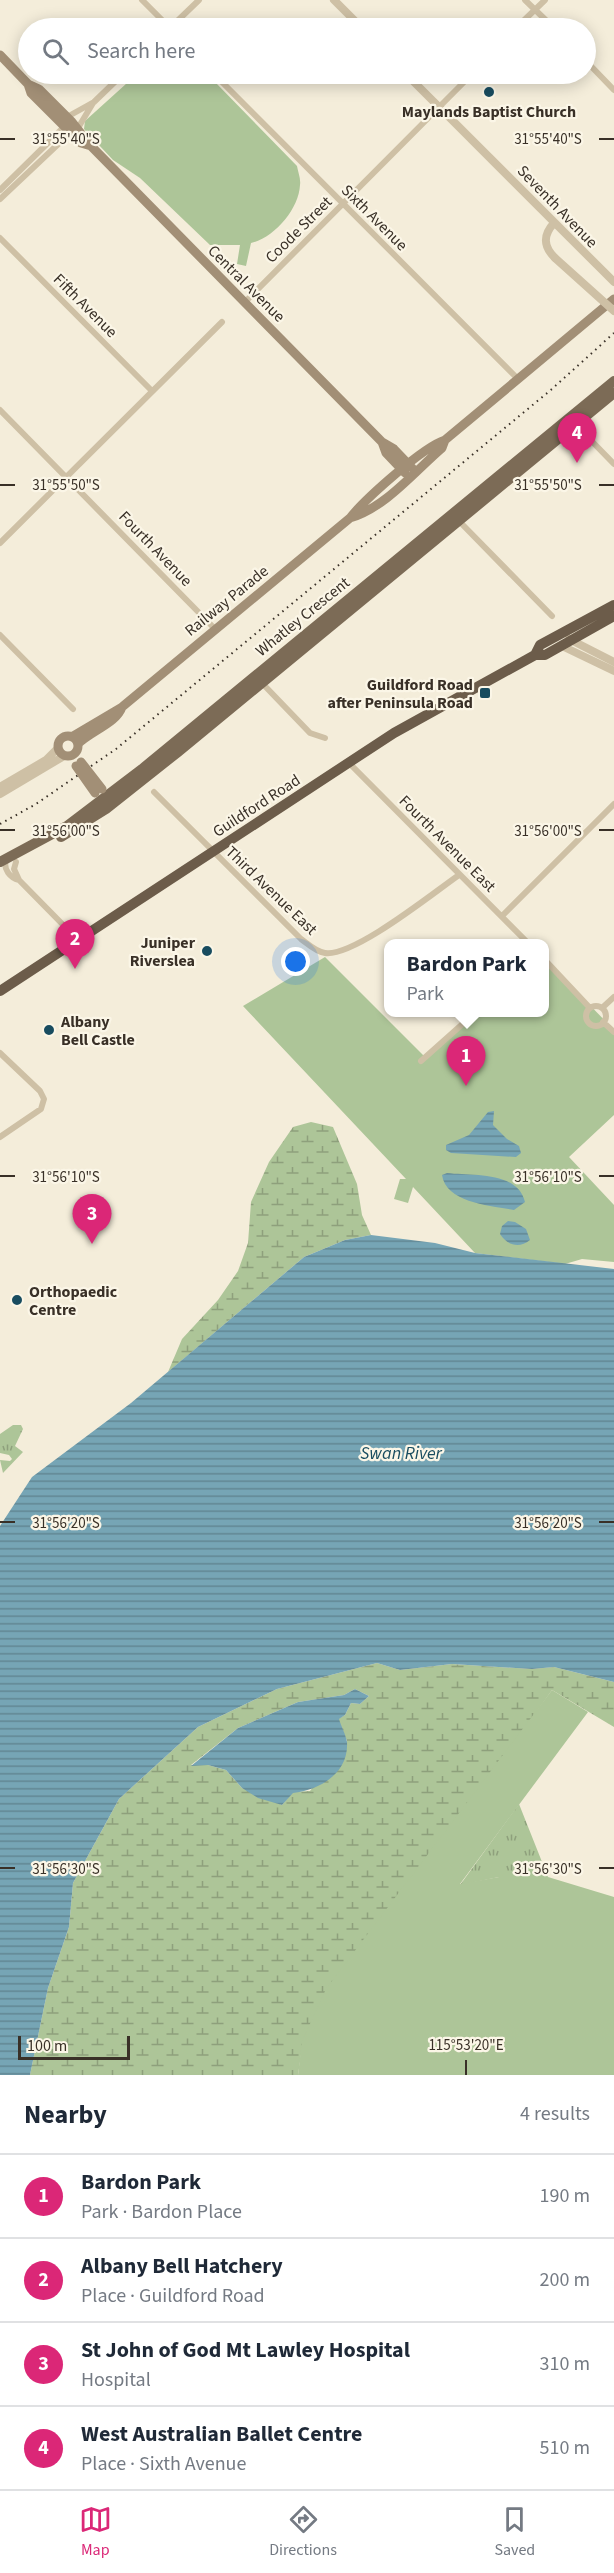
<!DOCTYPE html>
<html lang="en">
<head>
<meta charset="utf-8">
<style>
  :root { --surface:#fff; --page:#f6f6f7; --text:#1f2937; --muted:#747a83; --line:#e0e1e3; --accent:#db2777 }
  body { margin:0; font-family:"Source Sans 3",sans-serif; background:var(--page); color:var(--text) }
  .scale { position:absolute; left:18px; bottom:15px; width:112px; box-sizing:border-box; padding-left:6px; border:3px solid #393027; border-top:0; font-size:16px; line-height:21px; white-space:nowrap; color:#393027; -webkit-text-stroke:4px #fbf6e7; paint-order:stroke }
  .you { position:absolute; left:296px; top:962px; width:21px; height:21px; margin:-15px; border:4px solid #fff; border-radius:50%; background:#1a73e8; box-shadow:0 0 0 9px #1a73e833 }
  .badge { display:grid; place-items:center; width:39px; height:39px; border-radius:50%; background:var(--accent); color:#fff; font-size:20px; font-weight:700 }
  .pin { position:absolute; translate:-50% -50px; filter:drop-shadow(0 2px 3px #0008) }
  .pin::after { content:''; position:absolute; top:32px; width:21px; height:18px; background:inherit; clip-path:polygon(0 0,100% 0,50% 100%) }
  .popup { position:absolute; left:384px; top:939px; width:165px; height:78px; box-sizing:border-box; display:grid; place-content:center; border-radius:12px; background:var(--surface); filter:drop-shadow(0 2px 4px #0005); font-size:20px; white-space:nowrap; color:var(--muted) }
  .popup b { font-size:22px; color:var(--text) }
  .popup::after { content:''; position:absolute; left:50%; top:100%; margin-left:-12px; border:12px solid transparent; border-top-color:var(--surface) }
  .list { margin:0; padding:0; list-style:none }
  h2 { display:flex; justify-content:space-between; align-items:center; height:78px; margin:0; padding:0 24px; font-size:26px }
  h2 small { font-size:20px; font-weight:400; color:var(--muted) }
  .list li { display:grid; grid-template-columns:39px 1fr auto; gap:18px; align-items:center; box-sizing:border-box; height:84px; padding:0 24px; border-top:2px solid var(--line) }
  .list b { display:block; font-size:22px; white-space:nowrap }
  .list p { margin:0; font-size:20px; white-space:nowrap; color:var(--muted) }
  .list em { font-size:20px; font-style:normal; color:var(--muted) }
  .icon { flex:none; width:33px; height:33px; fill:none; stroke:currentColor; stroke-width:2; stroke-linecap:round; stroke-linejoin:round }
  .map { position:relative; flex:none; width:614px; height:2075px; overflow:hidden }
  .search { position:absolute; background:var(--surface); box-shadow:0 3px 15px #0003; left:18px; right:18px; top:18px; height:66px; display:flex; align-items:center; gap:15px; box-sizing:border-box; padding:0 21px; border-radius:33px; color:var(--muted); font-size:22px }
  .sheet { height:414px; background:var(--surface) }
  nav { display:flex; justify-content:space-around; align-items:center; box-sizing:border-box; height:84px; border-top:2px solid var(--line); background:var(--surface); font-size:16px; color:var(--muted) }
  nav a { display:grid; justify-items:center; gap:3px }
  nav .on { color:var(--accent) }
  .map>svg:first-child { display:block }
  .grass { fill:url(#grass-tufts) }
  .wetland { fill:url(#wetland-marsh); fill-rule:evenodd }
  .park { fill:#adc598 }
  .water { fill:url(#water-rules) }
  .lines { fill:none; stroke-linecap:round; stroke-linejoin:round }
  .minor { stroke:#cec0a5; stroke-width:6 }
  .tertiary { stroke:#cec0a5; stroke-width:8 }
  .secondary { stroke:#a28f76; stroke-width:9 }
  .primary { stroke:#7c6b56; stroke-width:10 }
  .trunk { stroke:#6c5c4a; stroke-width:10 }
  .rail { stroke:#393027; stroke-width:2; stroke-dasharray:1.5 4.5; stroke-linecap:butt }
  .tertiary-bridge { stroke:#cec0a5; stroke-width:8 }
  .secondary-bridge { stroke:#a28f76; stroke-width:9 }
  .ticks { fill:none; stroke:#393027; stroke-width:2 }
  .poi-dot { fill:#184c5f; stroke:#fbf6e7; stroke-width:2 }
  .labels { text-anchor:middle; stroke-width:4.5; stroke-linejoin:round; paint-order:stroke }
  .poi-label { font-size:16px; font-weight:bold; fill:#393027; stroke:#fbf6e7; text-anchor:end }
  .street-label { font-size:16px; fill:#393027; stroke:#fbf6e7 }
  .water-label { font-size:18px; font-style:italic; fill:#184c5f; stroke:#fbf6e7 }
  .ticks-label { font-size:15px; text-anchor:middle; fill:#393027; stroke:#fbf6e7; stroke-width:4.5; stroke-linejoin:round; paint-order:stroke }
</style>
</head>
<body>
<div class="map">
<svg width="614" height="2075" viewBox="0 0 614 2075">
  <defs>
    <pattern id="grass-tufts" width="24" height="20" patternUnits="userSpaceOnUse" patternTransform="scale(1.5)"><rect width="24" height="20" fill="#adc598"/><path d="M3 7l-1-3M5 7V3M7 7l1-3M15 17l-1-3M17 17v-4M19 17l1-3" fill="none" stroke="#8ea07c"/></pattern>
    <pattern id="wetland-marsh" width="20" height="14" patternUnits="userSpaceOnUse" patternTransform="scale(1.5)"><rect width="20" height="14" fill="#adc598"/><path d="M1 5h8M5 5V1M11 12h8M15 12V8" fill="none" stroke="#8ea07c"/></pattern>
    <pattern id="water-rules" width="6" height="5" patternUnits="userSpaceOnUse" patternTransform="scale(1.5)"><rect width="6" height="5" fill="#76a5b5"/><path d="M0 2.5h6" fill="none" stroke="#628793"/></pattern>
  </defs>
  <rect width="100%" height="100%" fill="#f4edda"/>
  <path class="grass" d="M13 1425H21L23 1429 15 1446 23 1452 3 1473 0 1460 10 1461 12 1459 9 1455 0 1453V1434Z
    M519 1804 548 1877H499L460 1885Z"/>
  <path class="wetland" d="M311 1122 333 1127 357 1184 362 1215 371 1235 345 1240 304 1257 168 1372 182 1339 218 1300 238 1271 248 1243 251 1202 269 1162 293 1127Z
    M377 1663 400 1670 452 1664 532 1669 554 1667 614 1682V1727L552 1690 303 2041 298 2075H30L48 1988 69 1927 73 1883 119 1799 198 1727 277 1689ZM355 1689 369 1696 360 1704 351 1703 345 1715 338 1719 347 1741 310 1791 293 1792 282 1805 242 1788 226 1770 208 1765H191L238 1728 298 1702 344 1695Z"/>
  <path class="park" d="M137 74H198L207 83H216L297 166C298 172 301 179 300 185 299 209 274 238 251 243L246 266 237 264 240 245H210L140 178 113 160 84 129 85 121Z
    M325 957 425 1057 478 1013 544 1012V958L614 1030V1115L569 1157 614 1205V1262L582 1259 565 1264 475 1253 413 1187 408 1203 394 1199 400 1179H406L243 1006Z
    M552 1690 588 1712 460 1884 499 1877H548L614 1897V2075H298L302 2041 326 1989Z"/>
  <path class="water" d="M494 1111 493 1125 507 1139 519 1146 521 1153 516 1157 451 1153 446 1150V1145L469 1135 488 1112Z
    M447 1173C472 1176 518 1171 525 1202L514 1210C492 1206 446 1203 442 1175Z
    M508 1221 515 1222 526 1229 530 1240C519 1249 507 1245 500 1234L502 1226Z
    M371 1235 435 1243 475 1253 614 1269V1682L554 1667 532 1669 452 1664 400 1670 377 1663 277 1689 198 1727 119 1799 73 1883 69 1927 48 1988 30 2075H0V1526L32 1477 131 1403 304 1257 345 1240Z
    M355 1689 369 1696 360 1704 351 1703 345 1715 339 1719C341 1726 346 1735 347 1742 349 1773 320 1790 293 1793L282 1805 258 1798 242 1788 226 1770 208 1765 191 1766 238 1728 298 1702 344 1695Z"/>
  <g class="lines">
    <path class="minor" d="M142 0 170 28
      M525 0 554 28
      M170 28 199 0
      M516 28 545 0
      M586 61 614 90
      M214 74 517 378
      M67 117 94 102 123 74
      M78 128 93 103
      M0 190 65 126
      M0 199 71 132
      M0 238 152 391
      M245 302 472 74
      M0 410 215 629
      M575 424 614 464
      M458 520 552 616
      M0 543 222 322
      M0 635 73 709
      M261 682 310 733 325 738
      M348 762 529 944
      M154 792 301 939C308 944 316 952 325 953 354 957 433 893 459 875
      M6 860C3 869 10 878 19 880L77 939
      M16 862 14 869 19 880
      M502 916 614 804
      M544 959 590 1008
      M586 1016a10 10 0 1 1 20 0a10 10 0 1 1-20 0Z
      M602 1008 614 997
      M603 1022 614 1032
      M0 1053 40 1091 44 1099 41 1109 0 1137
      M421 1061 476 1012"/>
    <path class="tertiary" d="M334 0 362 28
      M406 74 614 282
      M554 223C543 235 543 246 555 258
      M569 639 614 662
      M562 646 614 671
      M0 787 46 760 58 748
      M0 794 64 756"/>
    <path class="secondary" d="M0 55 28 84 39 89 72 122 91 146 382 442 394 449 415 471
      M28 84 31 93 81 143 91 146
      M382 442 386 453 405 473
      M350 518C385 508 415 471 442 448L445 440
      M58 746a10 10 0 1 1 20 0a10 10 0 1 1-20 0Z
      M73 736 122 707 350 518C365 499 423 447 445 440L614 299
      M78 744C91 731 117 723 122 707"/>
    <path class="primary" d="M61 837 106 809 178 752 614 393
      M0 862 67 826 142 769 614 381"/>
    <path class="trunk" d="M535 655 540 645 614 605
      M0 991 394 733 535 655H545L614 616"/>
    <path class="rail" d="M0 824 36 804 116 749 552 389 614 333"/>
    <path class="tertiary-bridge" d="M555 258 614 311"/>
    <path class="secondary-bridge" d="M81 762 102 789
      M76 766 95 793"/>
  </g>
  <path class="ticks" d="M0 139H15M599 139H614M0 485H15M599 485H614M0 830H15M599 830H614M0 1176H15M599 1176H614M0 1522H15M599 1522H614M0 1868H15M599 1868H614M466 2060V2075"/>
  <g class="poi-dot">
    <circle cx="489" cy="92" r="6"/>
    <rect x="479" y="687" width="12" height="12" rx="3"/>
    <circle cx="207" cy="951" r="6"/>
    <circle cx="49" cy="1030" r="6"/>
    <circle cx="17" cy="1300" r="6"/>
  </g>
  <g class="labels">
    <g class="poi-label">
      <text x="489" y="117" text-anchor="middle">Maylands Baptist Church</text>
      <text x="473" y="690">Guildford Road<tspan x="473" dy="18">after Peninsula Road</tspan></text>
      <text x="195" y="948">Juniper<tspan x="195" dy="18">Riverslea</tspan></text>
      <text x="61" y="1027" text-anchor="start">Albany<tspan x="61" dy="18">Bell Castle</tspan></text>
      <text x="29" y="1297" text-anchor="start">Orthopaedic<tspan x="29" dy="18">Centre</tspan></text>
    </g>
    <g class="street-label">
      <text transform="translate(558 206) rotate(46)" y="6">Seventh Avenue</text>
      <text transform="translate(375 217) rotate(45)" y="6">Sixth Avenue</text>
      <text transform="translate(298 229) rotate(-45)" y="6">Coode Street</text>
      <text transform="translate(247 283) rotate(45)" y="6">Central Avenue</text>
      <text transform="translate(86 305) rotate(45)" y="6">Fifth Avenue</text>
      <text transform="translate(156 548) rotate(46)" y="6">Fourth Avenue</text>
      <text transform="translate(226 600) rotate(-39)" y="6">Railway Parade</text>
      <text transform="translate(302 616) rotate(-39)" y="6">Whatley Crescent</text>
      <text transform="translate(256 805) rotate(-33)" y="6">Guildford Road</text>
      <text transform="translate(448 843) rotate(45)" y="6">Fourth Avenue East</text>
      <text transform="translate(272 890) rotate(44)" y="6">Third Avenue East</text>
    </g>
    <g class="water-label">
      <text x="401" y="1459">Swan River</text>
    </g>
  </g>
  <g class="ticks-label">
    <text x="66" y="144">31°55'40"S</text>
    <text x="548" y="144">31°55'40"S</text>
    <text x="66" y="490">31°55'50"S</text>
    <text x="548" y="490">31°55'50"S</text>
    <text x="66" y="836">31°56'00"S</text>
    <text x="548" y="836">31°56'00"S</text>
    <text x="66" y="1182">31°56'10"S</text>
    <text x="548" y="1182">31°56'10"S</text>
    <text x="66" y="1528">31°56'20"S</text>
    <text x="548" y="1528">31°56'20"S</text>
    <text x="66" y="1874">31°56'30"S</text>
    <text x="548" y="1874">31°56'30"S</text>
    <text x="466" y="2050">115°53'20"E</text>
  </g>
</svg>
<div class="scale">100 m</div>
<div class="you"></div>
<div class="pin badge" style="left:466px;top:1086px">1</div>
<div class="popup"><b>Bardon Park</b>Park</div>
<div class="pin badge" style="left:75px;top:969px">2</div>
<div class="pin badge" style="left:92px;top:1244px">3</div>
<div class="pin badge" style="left:577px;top:463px">4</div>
<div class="search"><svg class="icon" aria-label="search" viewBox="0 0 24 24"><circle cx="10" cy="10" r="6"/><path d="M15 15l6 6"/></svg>Search here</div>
</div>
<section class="sheet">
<h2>Nearby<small>4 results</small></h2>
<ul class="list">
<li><span class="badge">1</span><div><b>Bardon Park</b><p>Park · Bardon Place</p></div><em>190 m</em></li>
<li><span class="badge">2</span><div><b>Albany Bell Hatchery</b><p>Place · Guildford Road</p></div><em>200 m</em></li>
<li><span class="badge">3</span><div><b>St John of God Mt Lawley Hospital</b><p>Hospital</p></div><em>310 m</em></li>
<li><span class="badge">4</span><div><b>West Australian Ballet Centre</b><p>Place · Sixth Avenue</p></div><em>510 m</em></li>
</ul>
</section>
<nav>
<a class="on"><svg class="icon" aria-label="map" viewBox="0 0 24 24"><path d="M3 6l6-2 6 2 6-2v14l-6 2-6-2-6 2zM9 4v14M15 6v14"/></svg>Map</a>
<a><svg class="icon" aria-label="directions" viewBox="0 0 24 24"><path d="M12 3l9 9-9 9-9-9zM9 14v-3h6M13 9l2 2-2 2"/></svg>Directions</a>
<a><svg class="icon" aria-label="saved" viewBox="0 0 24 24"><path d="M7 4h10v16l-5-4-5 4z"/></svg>Saved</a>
</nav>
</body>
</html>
